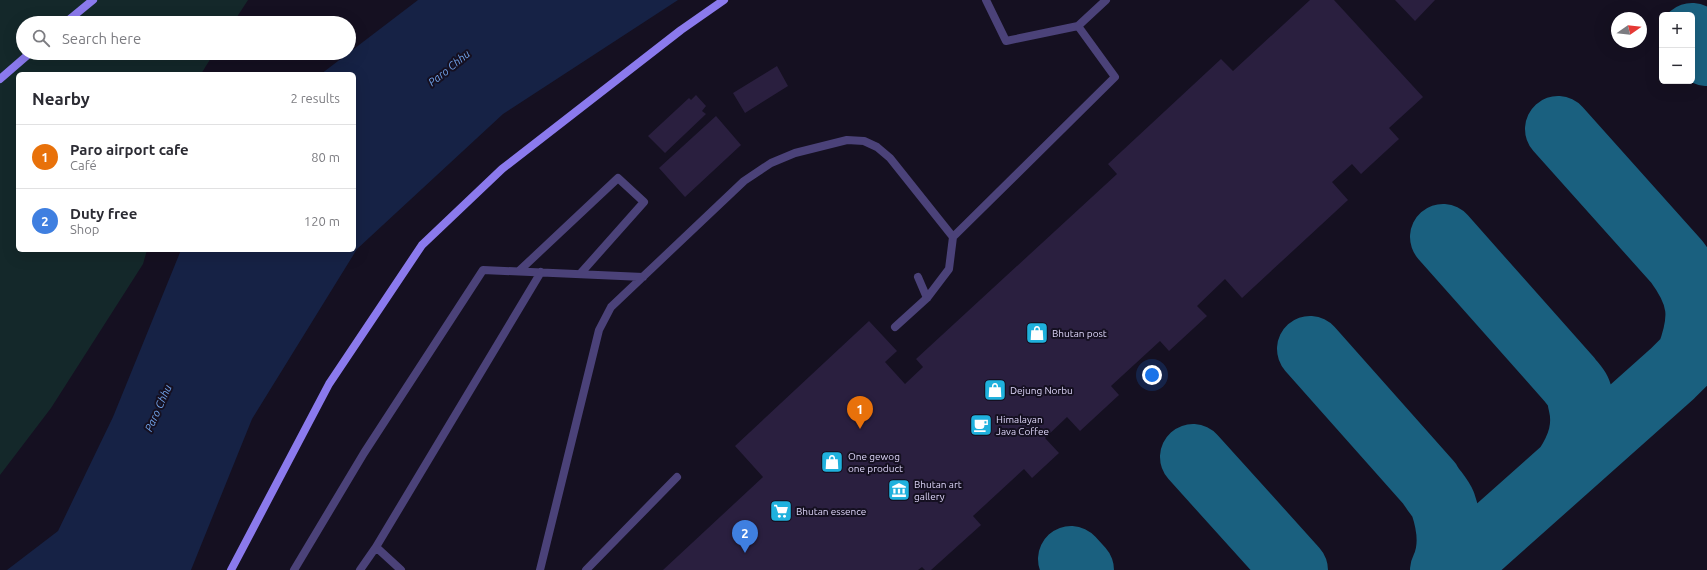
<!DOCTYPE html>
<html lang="en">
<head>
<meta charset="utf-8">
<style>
  :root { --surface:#fff; --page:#f7f7f7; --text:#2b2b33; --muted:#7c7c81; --line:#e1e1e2; --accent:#0f766e }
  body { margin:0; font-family:Ubuntu,sans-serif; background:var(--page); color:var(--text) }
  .controls { position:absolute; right:12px; top:12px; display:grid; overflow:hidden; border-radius:6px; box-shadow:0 4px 16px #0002 }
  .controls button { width:36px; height:36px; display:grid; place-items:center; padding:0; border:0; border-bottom:1px solid var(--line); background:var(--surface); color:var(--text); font:20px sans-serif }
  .compass { position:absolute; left:1611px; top:12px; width:36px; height:36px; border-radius:50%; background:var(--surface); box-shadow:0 4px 16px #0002; rotate:76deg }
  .you { position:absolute; left:1152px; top:375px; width:14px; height:14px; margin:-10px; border:3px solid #fff; border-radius:50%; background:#1a73e8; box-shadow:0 0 0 6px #1a73e833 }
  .badge { display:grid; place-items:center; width:26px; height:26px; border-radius:50%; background:var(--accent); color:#fff; font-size:13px; font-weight:700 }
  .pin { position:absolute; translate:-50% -33px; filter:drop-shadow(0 1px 2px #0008) }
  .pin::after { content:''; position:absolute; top:21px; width:14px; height:12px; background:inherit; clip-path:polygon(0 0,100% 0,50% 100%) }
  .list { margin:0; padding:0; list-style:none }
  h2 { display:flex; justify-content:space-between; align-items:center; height:52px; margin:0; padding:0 16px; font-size:17px }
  h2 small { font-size:13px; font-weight:400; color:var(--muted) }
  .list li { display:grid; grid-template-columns:26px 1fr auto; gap:12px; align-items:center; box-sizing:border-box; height:64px; padding:0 16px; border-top:1px solid var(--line) }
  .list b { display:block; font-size:15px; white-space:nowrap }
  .list p { margin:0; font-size:13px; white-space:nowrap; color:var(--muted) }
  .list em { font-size:13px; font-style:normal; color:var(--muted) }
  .icon { flex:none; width:22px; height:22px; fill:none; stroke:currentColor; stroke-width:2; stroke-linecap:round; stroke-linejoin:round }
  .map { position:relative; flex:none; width:1707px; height:570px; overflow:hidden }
  .search { position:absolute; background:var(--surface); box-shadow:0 4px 16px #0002; left:16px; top:16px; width:340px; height:44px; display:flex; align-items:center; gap:10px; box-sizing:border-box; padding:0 14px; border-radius:22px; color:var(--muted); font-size:15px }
  .panel { position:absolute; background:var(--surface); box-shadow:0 4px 16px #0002; left:16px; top:72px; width:340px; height:180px; border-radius:6px }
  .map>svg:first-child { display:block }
  .green { fill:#14282a }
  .water { fill:#162245 }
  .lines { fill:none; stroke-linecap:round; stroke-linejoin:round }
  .taxiway { stroke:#1a607f; stroke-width:66 }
  .building { fill:#2a1f3f }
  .lane { stroke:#4b4279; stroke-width:8 }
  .secondary { stroke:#8b7aed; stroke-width:8 }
  .labels { text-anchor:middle; stroke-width:4; stroke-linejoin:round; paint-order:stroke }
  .poi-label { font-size:10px; fill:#ded6f9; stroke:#151021; text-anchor:start }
  .water-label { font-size:11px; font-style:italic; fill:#72a4eb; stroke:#151021 }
</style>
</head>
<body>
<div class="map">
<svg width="1707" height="570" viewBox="0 0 1707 570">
  <rect width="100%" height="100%" fill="#151021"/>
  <path class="green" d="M0 0H248L233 23H23V53H214L201 74H18V250H147L143 264 51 408 0 475Z"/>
  <path class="water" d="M418 0H678L503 114 357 249 252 419 191 570H7L58 531 113 417 181 250H354V74H321Z"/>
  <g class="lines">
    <path class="taxiway" d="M1692 36 1707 53
      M1558 129 1677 262C1702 296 1704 317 1689 357
      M1443 237 1569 379C1572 383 1576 387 1578 391 1580 395 1580 399 1581 403 1587 427 1580 447 1567 467
      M1310 349 1429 483C1433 490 1440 497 1443 504 1450 525 1453 550 1443 570
      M1193 457 1295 570
      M1071 559 1081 570
      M1452 570 1672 374 1707 339"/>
  </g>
  <path class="building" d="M1310 0H1334L1423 97 1389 128 1399 139 1361 174 1352 164 1332 182 1348 200 1242 298 1225 279 1197 306 1207 316 1169 351 1160 341 1111 386 1119 395 1080 431 1067 417 1045 438 1059 453 1032 478 1024 469 973 516 981 525 931 570H925L922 567 918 570H663L763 477 735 446 869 321 897 351 885 362 905 384 923 367 916 359 1117 174 1108 164 1221 59 1233 71Z
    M1395 0H1435L1415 21Z
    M777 66 788 86 745 113 733 93Z
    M696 95 706 106 702 111 706 114 665 153 648 136 689 98 691 100Z
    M716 116 741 145 685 197 659 168Z"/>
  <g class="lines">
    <path class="lane" d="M986 0 1006 41 1078 26
      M953 237 1115 77 1078 26 1106 0
      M519 271 618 178 644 202 580 274
      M918 277 927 298
      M294 570 364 453 483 270 643 277
      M360 570 376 547
      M401 570 376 547 541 272
      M540 570 599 330 611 307 744 181 771 163 795 153 847 140 864 141 877 147 890 158 953 237 949 269 927 298 895 327
      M586 570 677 477"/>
    <path class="secondary" d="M65 23 93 0
      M0 79 30 53
      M231 570 329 384 422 245 502 169 681 30 724 0"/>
  </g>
  <defs>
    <g id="shop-square" transform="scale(1.15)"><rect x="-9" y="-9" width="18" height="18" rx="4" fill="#1fb1dd" stroke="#151021"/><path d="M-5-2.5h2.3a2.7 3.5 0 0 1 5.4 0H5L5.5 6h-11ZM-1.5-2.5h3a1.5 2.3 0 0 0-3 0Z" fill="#fff"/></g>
    <g id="cafe-square" transform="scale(1.15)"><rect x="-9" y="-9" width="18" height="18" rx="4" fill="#1fb1dd" stroke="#151021"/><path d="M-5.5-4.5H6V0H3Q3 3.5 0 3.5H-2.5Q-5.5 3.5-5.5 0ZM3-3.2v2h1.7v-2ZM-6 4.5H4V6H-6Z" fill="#fff"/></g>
    <g id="museum-square" transform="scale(1.15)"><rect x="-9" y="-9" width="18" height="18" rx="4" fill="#1fb1dd" stroke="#151021"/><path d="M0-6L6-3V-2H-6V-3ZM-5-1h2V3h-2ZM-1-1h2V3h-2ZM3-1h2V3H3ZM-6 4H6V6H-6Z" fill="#fff"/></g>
    <g id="supermarket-square" transform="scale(1.15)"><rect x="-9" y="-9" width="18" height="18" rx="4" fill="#1fb1dd" stroke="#151021"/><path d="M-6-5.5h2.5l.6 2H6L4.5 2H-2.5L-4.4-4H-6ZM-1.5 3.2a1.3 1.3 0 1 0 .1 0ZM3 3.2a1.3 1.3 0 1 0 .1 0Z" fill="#fff"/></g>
  </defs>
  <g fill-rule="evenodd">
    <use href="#shop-square" x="1037" y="333"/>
    <use href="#shop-square" x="995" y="390"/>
    <use href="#cafe-square" x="981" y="425"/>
    <use href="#shop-square" x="832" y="462"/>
    <use href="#museum-square" x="899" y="490"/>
    <use href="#supermarket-square" x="781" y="511"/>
  </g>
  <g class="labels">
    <g class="poi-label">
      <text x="1052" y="337">Bhutan post</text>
      <text x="1010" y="394">Dejung Norbu</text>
      <text x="996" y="423">Himalayan<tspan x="996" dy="12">Java Coffee</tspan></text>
      <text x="848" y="460">One gewog<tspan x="848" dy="12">one product</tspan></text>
      <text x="914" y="488">Bhutan art<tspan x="914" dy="12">gallery</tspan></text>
      <text x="796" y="515">Bhutan essence</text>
    </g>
    <g class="water-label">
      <text transform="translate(449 68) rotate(-39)" y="4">Paro Chhu</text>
      <text transform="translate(158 408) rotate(-66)" y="4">Paro Chhu</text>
    </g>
  </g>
</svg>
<div class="controls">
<button>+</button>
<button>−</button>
</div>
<svg class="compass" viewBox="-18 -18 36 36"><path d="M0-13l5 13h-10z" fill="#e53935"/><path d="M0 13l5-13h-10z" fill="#7c7c81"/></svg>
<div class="you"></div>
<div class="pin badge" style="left:860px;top:429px;background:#e8710a">1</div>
<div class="pin badge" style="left:745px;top:553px;background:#3f7fe0">2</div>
<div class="search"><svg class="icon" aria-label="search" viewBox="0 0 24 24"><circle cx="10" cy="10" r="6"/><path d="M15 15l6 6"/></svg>Search here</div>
<section class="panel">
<h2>Nearby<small>2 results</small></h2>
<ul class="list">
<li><span class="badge" style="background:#e8710a">1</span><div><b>Paro airport cafe</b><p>Café</p></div><em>80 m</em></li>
<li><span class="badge" style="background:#3f7fe0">2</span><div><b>Duty free</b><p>Shop</p></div><em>120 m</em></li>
</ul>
</section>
</div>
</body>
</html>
